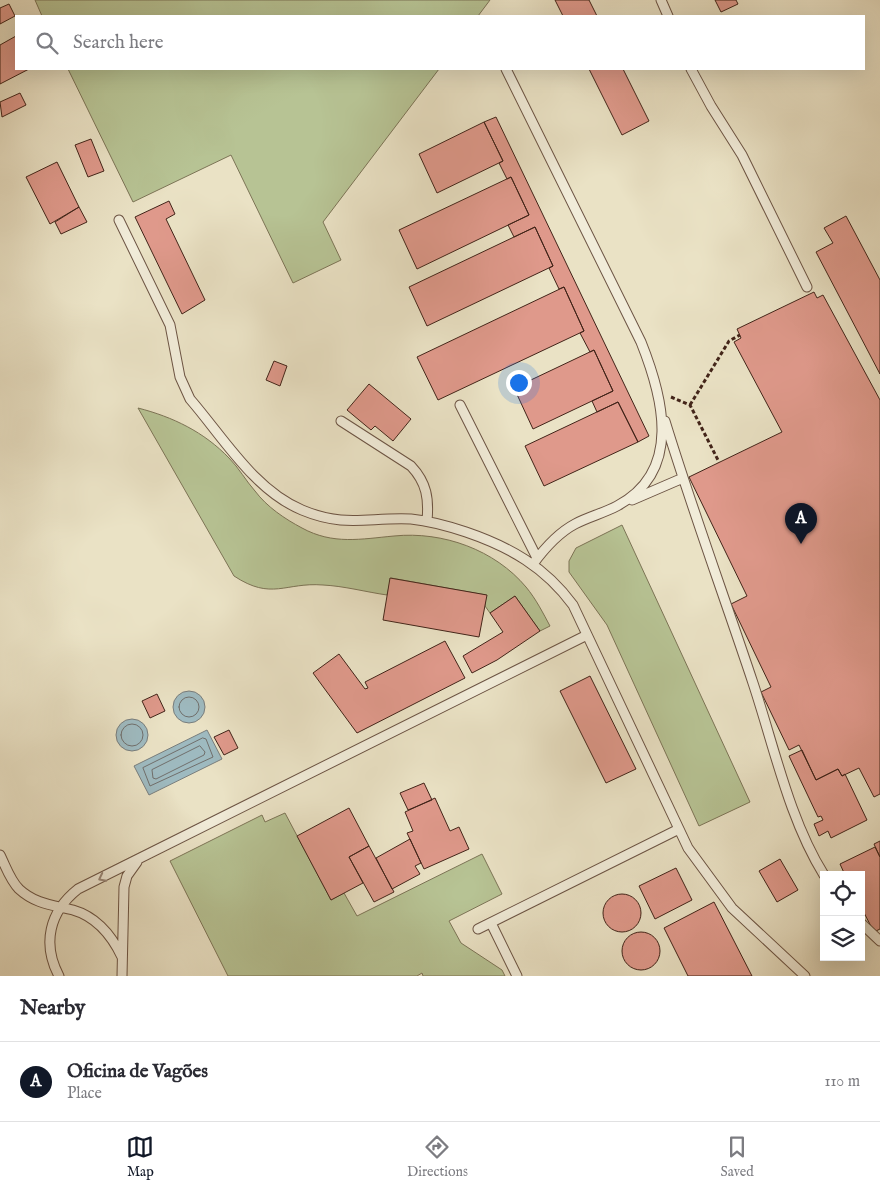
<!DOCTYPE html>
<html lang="en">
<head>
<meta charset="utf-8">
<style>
  :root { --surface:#fff; --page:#f7f7f7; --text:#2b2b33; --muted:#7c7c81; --line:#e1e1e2; --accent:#111827 }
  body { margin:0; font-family:"IM FELL English",serif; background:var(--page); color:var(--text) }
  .controls { position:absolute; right:15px; bottom:15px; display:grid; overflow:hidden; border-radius:0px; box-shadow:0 5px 20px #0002 }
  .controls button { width:45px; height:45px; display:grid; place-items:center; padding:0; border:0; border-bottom:1px solid var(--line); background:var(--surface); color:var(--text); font:25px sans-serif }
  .you { position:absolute; left:518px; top:382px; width:18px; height:18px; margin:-12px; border:4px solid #fff; border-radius:50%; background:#1a73e8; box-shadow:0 0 0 8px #1a73e833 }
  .badge { display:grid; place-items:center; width:32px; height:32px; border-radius:50%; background:var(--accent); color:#fff; font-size:16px; font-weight:700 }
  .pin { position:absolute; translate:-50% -41px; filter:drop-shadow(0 1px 2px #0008) }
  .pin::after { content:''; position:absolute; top:26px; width:18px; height:15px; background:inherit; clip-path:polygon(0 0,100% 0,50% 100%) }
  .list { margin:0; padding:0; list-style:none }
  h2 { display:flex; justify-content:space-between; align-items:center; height:65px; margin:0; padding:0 20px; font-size:21px }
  h2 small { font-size:16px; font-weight:400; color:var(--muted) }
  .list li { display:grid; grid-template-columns:32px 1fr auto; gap:15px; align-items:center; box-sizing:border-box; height:80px; padding:0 20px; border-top:1px solid var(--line) }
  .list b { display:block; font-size:19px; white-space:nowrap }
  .list p { margin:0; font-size:16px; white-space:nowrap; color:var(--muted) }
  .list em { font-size:16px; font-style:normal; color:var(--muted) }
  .icon { flex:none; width:28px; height:28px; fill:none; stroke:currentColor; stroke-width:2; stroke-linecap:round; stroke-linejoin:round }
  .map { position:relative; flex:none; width:880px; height:976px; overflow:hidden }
  .search { position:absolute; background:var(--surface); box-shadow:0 5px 20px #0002; left:15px; right:15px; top:15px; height:55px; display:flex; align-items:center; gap:12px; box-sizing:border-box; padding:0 18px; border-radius:0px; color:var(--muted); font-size:19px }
  .sheet { height:145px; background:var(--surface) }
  nav { display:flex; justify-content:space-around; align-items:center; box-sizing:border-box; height:70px; border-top:1px solid var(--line); background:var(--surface); font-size:14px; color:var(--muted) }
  nav a { display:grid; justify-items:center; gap:2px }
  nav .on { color:var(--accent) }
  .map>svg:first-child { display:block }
  .green { fill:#b7c394; stroke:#7c7456 }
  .water { fill:#9ebac0; stroke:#797e7d }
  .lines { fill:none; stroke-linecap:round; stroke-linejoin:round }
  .shore { stroke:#706f6c; stroke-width:1 }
  .building { fill:#df998b; stroke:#422419 }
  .service-casing { stroke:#6c5444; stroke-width:11 }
  .path { stroke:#422419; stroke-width:3; stroke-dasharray:4 2.5; stroke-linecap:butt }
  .service { stroke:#f1ecd9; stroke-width:9 }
  .oneway { stroke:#9a8879 }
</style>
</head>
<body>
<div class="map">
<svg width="880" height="976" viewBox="0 0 880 976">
  <rect width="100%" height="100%" fill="#eae2c5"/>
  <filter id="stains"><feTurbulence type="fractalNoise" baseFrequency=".004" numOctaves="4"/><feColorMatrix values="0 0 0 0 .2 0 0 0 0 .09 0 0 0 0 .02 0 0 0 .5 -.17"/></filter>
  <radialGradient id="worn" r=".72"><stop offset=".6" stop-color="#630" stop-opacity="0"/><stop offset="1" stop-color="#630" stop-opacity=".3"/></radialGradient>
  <path class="green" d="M35 0H490L478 16H42Z
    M68 69H439L323 222 341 260 293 283 231 155 133 202Z
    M138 408C173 417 204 432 229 458 239 468 246 481 255 491 267 507 285 519 302 528 333 545 361 539 394 536 443 531 495 550 526 587 536 599 543 613 550 626L540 631 515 596 490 613 485 606 486 595 391 578 387 595C366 592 344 586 323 585 285 582 272 601 234 576Z
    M622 525 750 802 699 826 607 625 569 572V561L576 548Z
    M285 813 331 900 344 893 357 916 482 854 502 894 449 921 461 943 502 970 505 976H423L422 973 417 976H228L170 861 262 815 265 822Z"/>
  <path class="water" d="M173 707a16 16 0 1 1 32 0a16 16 0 1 1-32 0Z
    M116 735a16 16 0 1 1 32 0a16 16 0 1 1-32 0Z
    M207 730 222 759 149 795 134 766Z"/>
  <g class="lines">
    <path class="shore" d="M179 707a10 10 0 1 1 20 0a10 10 0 1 1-20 0Z
      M121 735a11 11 0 1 1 22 0a11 11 0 1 1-22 0Z
      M203 738 206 739 213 757 150 786 143 768Z
      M200 746 205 752 204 755 156 779 153 778 152 770Z"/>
  </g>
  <path class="building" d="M555 0H589L597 16H563Z
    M715 0H736L738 4 721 12Z
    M9 4 15 16 0 24V8Z
    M16 36V69H29L0 84V45Z
    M589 69H623L649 121 622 135Z
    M20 93 26 105 2 117 0 102Z
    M496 117 649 436 638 442 618 402 597 412 592 401 613 391 594 350 590 352 580 333 584 331 564 287 559 289 549 268 553 266 535 227 514 237 508 225 529 215 511 177 507 179 499 163 503 161 484 122Z
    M484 122 503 161 437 193 419 154Z
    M91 139 104 171 88 177 75 145Z
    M57 162 79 207 50 224 26 177Z
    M511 177 529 215 417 269 399 230Z
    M169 201 175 214 166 219 205 300 182 314 135 217Z
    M79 207 87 222 61 234 55 222Z
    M846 216 880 280V374L816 252 833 243 824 228Z
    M535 227 553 266 427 326 409 287Z
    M564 287 584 331 438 400 417 357Z
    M814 292 817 298 823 295 880 400V794L874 797 859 768 842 776 838 769 816 780 799 745 789 750 761 692 771 687 731 604 747 596 689 477 782 432 734 342 741 338 737 329Z
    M594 350 613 391 533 429 514 388Z
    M274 361 287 366 280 386 266 380Z
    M369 384 411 419 393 441 375 426 371 430 347 410Z
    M618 402 638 442 544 486 525 446Z
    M390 578 487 595 479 637 383 620Z
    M515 596 540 631 497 660 472 673 463 656 503 632 490 613Z
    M445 641 465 678 357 733 313 673 339 654 365 689 368 688 365 682Z
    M590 676 636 769 606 783 560 691Z
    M157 694 165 711 150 718 142 701Z
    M229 730 238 748 224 755 214 737Z
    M802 750 816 780 838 769 842 776 845 774 867 820 831 838 828 831 819 836 814 824 823 820 821 816 818 817 789 756Z
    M424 783 432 800 408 810 400 793Z
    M435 798 450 831 459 827 469 849 424 869 407 833 413 831 405 812Z
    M349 808 369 846 349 857 363 883 331 900 297 836Z
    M410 839 421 863 415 866 420 874 392 889 376 858Z
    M880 841V857L874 844Z
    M369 846 394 892 374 902 349 857Z
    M875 847 880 857V929L874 932 861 907V875H845L840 864Z
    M780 859 798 890 777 902 759 871Z
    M676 868 692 900 655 919 639 886Z
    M603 913a19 19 0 1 1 38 0a19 19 0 1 1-38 0Z
    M714 902 752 976H688L664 928Z
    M622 951a19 19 0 1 1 38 0a19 19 0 1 1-38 0Z"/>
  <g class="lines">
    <g class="service-casing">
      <path id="service" d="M661 0 668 16
        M506 69 641 342C663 397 683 471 617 506 604 513 588 517 575 524 558 533 544 549 533 564
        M691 69 711 106 742 155 807 287
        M119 220 170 325 180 377 190 399C223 437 254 490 302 510 345 528 368 517 411 519 430 521 448 526 466 532 510 547 545 567 573 605L688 848 732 908 805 976
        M460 405 537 558
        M341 421 411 466C427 483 429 499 427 521
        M665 421C692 509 724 596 753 683 774 746 789 819 824 875
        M632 500 683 478
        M0 855C6 867 10 880 19 889 35 904 53 905 73 910 97 917 112 936 122 957
        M491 923 517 976
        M861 923 880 941
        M478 929 679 829
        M59 976C42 944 49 912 78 889L587 635
        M122 976 124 887 127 876 137 862"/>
    </g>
    <path class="path" d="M671 397 690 405 719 462
      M690 405 729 341 740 335"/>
    <use href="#service" class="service"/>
  </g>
  <defs><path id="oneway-chevron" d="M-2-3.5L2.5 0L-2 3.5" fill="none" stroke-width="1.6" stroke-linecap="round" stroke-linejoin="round" transform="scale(1.25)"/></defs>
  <use class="oneway" href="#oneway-chevron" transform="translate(102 878) rotate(153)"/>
  <rect width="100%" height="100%" filter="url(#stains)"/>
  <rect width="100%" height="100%" fill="url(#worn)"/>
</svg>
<div class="controls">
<button><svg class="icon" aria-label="locate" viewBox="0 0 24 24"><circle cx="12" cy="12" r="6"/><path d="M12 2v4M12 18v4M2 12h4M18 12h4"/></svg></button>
<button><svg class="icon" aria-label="layers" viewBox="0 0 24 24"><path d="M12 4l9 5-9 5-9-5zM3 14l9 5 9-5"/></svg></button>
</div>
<div class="you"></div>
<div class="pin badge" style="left:801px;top:544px">A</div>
<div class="search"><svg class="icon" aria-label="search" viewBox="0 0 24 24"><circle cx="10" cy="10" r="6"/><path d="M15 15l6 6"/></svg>Search here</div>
</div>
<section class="sheet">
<h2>Nearby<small></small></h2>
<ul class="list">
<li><span class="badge">A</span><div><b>Oficina de Vagões</b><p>Place</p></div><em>110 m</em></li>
</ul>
</section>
<nav>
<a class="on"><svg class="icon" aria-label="map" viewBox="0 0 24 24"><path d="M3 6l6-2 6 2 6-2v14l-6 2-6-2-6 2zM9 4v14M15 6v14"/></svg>Map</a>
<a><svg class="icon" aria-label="directions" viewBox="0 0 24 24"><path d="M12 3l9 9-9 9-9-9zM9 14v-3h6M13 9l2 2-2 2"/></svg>Directions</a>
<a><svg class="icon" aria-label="saved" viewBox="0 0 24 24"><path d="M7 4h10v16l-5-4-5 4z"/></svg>Saved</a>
</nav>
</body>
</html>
